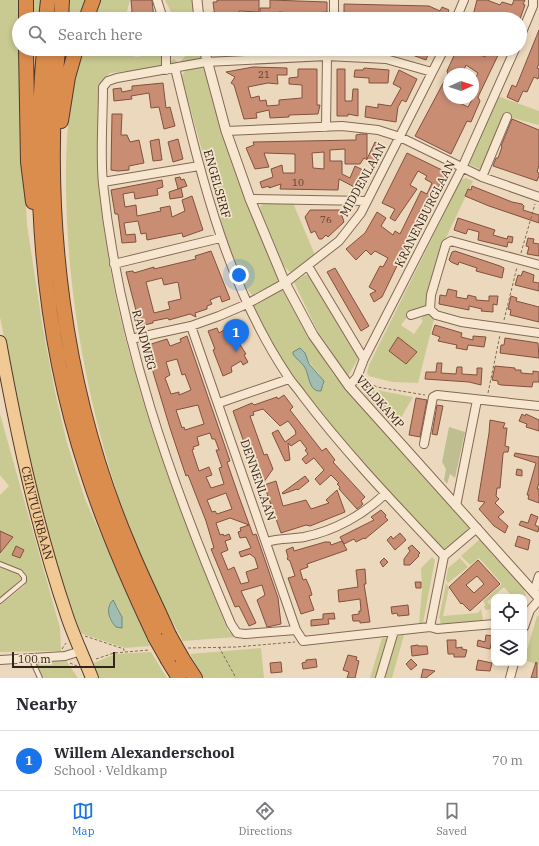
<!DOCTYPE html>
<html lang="en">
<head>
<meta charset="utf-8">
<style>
  :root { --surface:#fff; --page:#f7f7f7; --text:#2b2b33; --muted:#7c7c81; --line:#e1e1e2; --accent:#1a73e8 }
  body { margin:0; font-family:"IBM Plex Serif",serif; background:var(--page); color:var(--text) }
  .controls { position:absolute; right:12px; bottom:12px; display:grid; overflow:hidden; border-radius:8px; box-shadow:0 2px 6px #0003 }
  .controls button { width:36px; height:36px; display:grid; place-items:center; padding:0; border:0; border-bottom:1px solid var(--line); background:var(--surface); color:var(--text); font:20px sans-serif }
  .compass { position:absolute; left:443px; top:68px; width:36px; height:36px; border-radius:50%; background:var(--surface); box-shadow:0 2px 6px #0003; rotate:87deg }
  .scale { position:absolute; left:12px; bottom:10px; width:103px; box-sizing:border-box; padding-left:4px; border:2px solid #33241b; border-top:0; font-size:11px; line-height:14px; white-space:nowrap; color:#33241b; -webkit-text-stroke:3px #f4e4cc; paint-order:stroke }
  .you { position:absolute; left:239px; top:275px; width:14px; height:14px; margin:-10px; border:3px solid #fff; border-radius:50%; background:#1a73e8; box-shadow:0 0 0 6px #1a73e833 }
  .badge { display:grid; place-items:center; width:26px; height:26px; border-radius:50%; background:var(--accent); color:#fff; font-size:13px; font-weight:700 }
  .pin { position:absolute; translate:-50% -33px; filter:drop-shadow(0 1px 2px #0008) }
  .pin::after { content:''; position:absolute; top:21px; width:14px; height:12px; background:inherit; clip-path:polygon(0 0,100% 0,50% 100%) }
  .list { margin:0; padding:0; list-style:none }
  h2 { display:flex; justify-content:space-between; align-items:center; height:52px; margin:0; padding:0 16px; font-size:17px }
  h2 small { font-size:13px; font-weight:400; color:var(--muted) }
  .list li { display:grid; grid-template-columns:26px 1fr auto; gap:12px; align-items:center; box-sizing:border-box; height:60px; padding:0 16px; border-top:1px solid var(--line) }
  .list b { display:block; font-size:15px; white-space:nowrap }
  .list p { margin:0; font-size:13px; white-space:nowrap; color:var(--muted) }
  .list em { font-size:13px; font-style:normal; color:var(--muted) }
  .icon { flex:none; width:22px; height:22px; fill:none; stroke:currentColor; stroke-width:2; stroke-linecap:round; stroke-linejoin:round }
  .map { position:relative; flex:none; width:539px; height:678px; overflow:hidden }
  .search { position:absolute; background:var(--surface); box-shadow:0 2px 6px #0003; left:12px; right:12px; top:12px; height:44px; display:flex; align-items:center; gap:10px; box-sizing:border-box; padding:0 14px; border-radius:22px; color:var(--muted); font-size:15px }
  .sheet { height:112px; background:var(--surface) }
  nav { display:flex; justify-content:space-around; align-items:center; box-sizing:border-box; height:56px; border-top:1px solid var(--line); background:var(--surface); font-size:11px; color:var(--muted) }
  nav a { display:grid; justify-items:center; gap:2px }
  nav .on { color:var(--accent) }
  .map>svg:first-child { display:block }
  .green { fill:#c9c992; fill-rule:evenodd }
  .cemetery { fill:#bebe91 }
  .water { fill:#a1bdb2; stroke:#698a7e }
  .building { fill:#c98d74; stroke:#82513e; fill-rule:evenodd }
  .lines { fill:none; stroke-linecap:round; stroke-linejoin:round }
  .service-casing { stroke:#836957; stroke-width:6 }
  .minor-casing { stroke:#836957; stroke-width:10 }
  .tertiary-casing { stroke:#836957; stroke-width:11 }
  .primary-casing { stroke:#51392c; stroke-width:14 }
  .motorway-casing { stroke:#51392c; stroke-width:16 }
  .path { stroke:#836957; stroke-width:1; stroke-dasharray:3 2; stroke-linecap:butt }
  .service { stroke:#f7e7d0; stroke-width:4 }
  .minor { stroke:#f7e7d0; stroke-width:8 }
  .tertiary { stroke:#f7e7d0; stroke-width:9 }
  .primary { stroke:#f0c995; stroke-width:12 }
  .motorway { stroke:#db8d4e; stroke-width:14 }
  .motorway-bridge-casing { stroke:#51392c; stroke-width:16; stroke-linecap:butt }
  .motorway-bridge { stroke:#db8d4e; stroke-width:14 }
  .labels { text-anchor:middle; stroke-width:3.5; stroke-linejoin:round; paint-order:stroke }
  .number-label { font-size:10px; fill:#583e31 }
  .street-label { font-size:12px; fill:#33241b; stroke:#f4e4cc }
</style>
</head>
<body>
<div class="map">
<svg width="539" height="678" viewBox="0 0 539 678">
  <rect width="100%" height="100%" fill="#ecd9bd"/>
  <path class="green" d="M0 0H22L19 19V49H22L23 145 27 225 43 329 55 392 67 443 85 499 150 646 125 648 80 633 54 556 29 469 0 317ZM117 605 122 617 112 623 109 618Z
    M28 0H42L40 19H28Z
    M70 0H90L84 19H68Z
    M99 0H130L125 19H93Z
    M165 0H193L196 19 174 18Z
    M83 49H125L133 56 137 57 164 51 163 67 110 73 103 79 102 83C100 123 97 164 101 204 116 350 173 496 228 631L236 637 183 641C163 604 143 567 129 527 90 419 67 301 66 186 66 139 68 93 83 49Z
    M187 49H201L202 56 198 60 169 66 170 61 174 59 179 63 190 51Z
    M200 67 204 69 245 197 279 279 275 284 252 295 244 285 228 245 182 78C183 68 192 68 200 67Z
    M498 96 539 111V125L512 118 505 114 481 170 469 164 471 159 469 158Z
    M466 178 473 181 443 244 426 309 412 311 401 325 414 334 423 321 421 319 425 314 429 312 434 319 418 383 392 382 369 376 367 373 369 365 461 180Z
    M268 203H293L315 255 294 271 290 272 284 266 261 211 260 207 263 204Z
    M305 275H311L358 356V359L348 376 317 330 294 282Z
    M282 289 285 290 311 340 333 374 470 525 465 534 447 549 439 548C394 498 345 449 305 395 285 367 268 336 252 306L259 300ZM305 353C308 367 324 373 324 386 308 374 303 373 305 353Z
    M361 387 413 397 395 428 366 396Z
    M0 414 60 628 61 651 0 652V605L24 586 27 580 22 570 0 563V495L9 486 0 475Z
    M480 539 523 586 526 596 524 606V597H513L504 587 487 602 490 605V609L486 610 484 607 485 604 483 601 502 584 479 558 470 565 461 556Z
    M432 557 435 560 423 623 419 624 422 589 421 568Z
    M460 558 468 567 448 583 446 580 448 568Z
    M0 566 19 574 21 579 0 598Z
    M446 583 449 588 443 616 478 613 481 609 483 620H490L491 622 441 626 440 619 439 618Z
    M537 616H539V665L524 660Z
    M404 635 392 678H384L396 636Z
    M391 637 379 678H370L382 638Z
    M261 648 264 678H204L190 654Z
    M151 652 167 678H99L94 663 115 654Z
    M65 659 78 678H43L35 664Z"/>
  <path class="cemetery" d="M449 427 465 432 455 478 450 474 447 484 444 480 446 469 442 462Z"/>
  <path class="water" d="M300 348 305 353 309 364 324 381 321 391C308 392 310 375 304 366 301 362 296 359 293 354V352Z
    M113 600 122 617V628L116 627C109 620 105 608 113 600Z"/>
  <path class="building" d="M131 0H152L154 19H127L132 11Z
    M217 0H259V12L239 11 240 19H230L229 16 215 18 213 2H217Z
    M270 0 327 2V12L315 13V19H305V16L290 15V13L279 12V14H260V8H270Z
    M477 0H487L500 5 502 2 512 5 514 0H525L523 4 525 5 520 19H472Z
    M344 4 429 6 440 11 442 7 449 10 445 19H377V15H365V19H344Z
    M539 30V64L537 68 539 69V76L538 79 534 77 527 92 523 91 518 102 507 97 512 85 516 87Z
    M396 49H430L426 60Z
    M457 49H468L485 57 489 49H501L478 97 480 101 471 122 467 121 451 154 415 136 448 74 447 71ZM466 65 478 73 473 83V98L468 107 458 102 460 98H449V74H459L460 70 463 72Z
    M253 67 287 68V75H277L278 84 268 83 248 87 251 98 259 96 260 101 266 100 267 106 279 105V100L302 98V85L289 84V78L298 77V69H317V105H320L318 114 289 115V117L270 118 269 110 256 113 257 118 244 119 234 85 231 83 235 77 226 72Z
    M364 68 389 70 388 83H369V78L354 77 355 70H363Z
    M337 69H345V101H352L353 89H358V116L348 114V116H337Z
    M399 70 417 79 406 102 402 100 398 107 396 122 365 117 366 106 378 108V104L391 106 401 88 393 84Z
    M163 83 166 108 170 107 175 126 164 129 159 107 151 108 149 93 131 96 132 99 114 101 113 89 121 88 122 92 132 90V86Z
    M112 114H122L121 135H127L130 142 139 140 144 163 129 166V170L118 171 111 170Z
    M512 119 539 130V165L537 172 539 173V176L537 181 493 166 496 158H498L502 147 501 146Z
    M361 134H367V159L375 142 382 146 373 163 364 158 360 164H345V149L330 150V161H342V174L350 178 355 166 369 173 360 190 339 179 338 190 280 189 281 184 269 188V186L262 188 260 182 273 177 271 169 282 165 283 173H295V154L264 153 269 167 255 169 246 148 254 145 253 142 356 140V135ZM324 152V169L313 168 312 153Z
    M159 139 162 160 153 161 150 141Z
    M178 139 183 159 173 162 168 142Z
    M407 153 446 172 434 196 432 195 424 211 426 218 422 216 412 235 414 236 407 248 406 247 382 297 374 302 370 294 376 291 369 287 380 266 383 267 388 258 375 251 371 255 366 250 356 260 346 249 365 233 377 212 386 218 381 226 393 235 395 231 400 234 421 191 427 194 432 183 425 179 427 176 418 171 410 185 417 189 395 221 390 218 395 209 382 203Z
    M180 177 181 180 184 179 187 186 178 189 175 178Z
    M162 180 163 187 157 189 158 195 135 199 134 192 123 194 125 207 136 205 137 216 161 211 160 208 170 206 172 217 185 211 182 200 192 196 203 230 183 237 182 233 147 240 146 233 141 234 138 221 124 223 126 235 135 234 136 242 122 243 118 214H115L111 190Z
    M472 186 512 202 522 204 524 206 523 210 539 215V223L489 206 465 196 468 189 471 190Z
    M181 188 183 197 170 199 169 192Z
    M310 210H340L344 222 328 237 326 235 322 239H319L315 231 311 233 305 217Z
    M458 218 495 230 493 235 507 239 508 236 513 237 512 243 508 242 507 247 478 240 479 232 468 229 466 234 454 230Z
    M528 238 534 239 533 243 539 244V256L527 254 529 247 526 246Z
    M211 251 230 299 222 302 220 296 210 300 212 304 207 306V309L195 313 196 317 190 314 169 320 168 318 153 321V323L140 326 126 272 133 271 134 273 154 267V269L196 259 195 256ZM162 278 164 285 178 282 181 299 168 302 170 309 154 313 146 282Z
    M455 251 500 266 504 268 502 278 476 271 477 268 459 262 458 265 451 262 449 260 452 252Z
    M335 268 369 326 361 331 327 272Z
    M523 271 534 275 533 282 539 283V291L515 285 518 275 521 276Z
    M448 289 457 291 456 297 467 299 468 295 476 297V300L489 301V296H498L497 305 493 304V312L481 311 482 309 469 306V310L439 304 440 295 446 296Z
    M511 296 517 298 516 301 539 307V322L510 315 511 310 508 309Z
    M435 325 462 333 461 337 473 340V336L486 337 484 347 468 345 467 350 456 348 457 345 438 341 440 337 432 334Z
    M229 327 246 354 244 355 248 362 243 365 241 361 231 367 232 372 223 376 213 350 215 349 208 331 217 328 219 333Z
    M187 336 230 461 227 462 238 494 253 535 256 534 278 598 281 624 267 627 257 600 265 595 262 585 241 591 256 623 249 626 239 606 235 607 211 549 214 548 206 521 188 475 186 476 170 428 150 362 148 363 145 346 167 339 170 346 181 342 180 339ZM177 359 182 375 185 374 191 390 179 395V392L171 394 165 378 170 375 166 362ZM198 405 204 424 185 430 184 427 182 428 176 410ZM210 433 212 439H215L219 450H216L222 467 219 468 224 484 211 488 206 477 212 475 209 467 199 471 192 450 194 449 193 447 199 445 197 437ZM226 493 232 509 217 514 215 511 212 512 207 500ZM230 518 249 525 240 528 241 531 238 532 240 538 246 537 251 548 239 552 241 557 250 554 255 558 258 568 246 572 249 582 241 584 234 567 228 570 221 553 228 550 225 541 231 539 229 534 224 536 223 534 220 535 216 523Z
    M398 337 417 352 406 364 389 351Z
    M505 338 538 343 539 358 500 353 501 345H504Z
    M437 363H442L441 373 456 374 457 367H462V374L477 375V368H482L481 385 469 382 425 379 426 372H436Z
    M495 366 515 368V370H521V373L533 374V371L539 372V382H533L532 387 501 385 498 384V381L492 380Z
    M284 395 293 407 290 410 322 451 326 448 335 460 333 462 365 497 361 501 363 504 357 509 339 489 340 487 337 484 339 483 331 475 320 485 315 479 324 470 314 458 306 464 302 459 308 454 305 450 307 449 300 440 291 446 288 443 290 460 285 461 272 433 278 430 285 442 296 434 295 430 288 421 280 426 263 409 253 412 254 415 250 416 264 455 267 454 273 469 263 483 258 467 253 468 233 411 252 403 254 405 277 397 278 399Z
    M416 398 427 400 420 437 409 435Z
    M437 405 443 406 437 435 432 434Z
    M522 414 525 416 526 414 539 420V431L526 427 527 424 519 421Z
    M490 420 505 423 503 428H507L505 446 509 447 508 452H504L503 454 500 488H497L496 496 499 499 495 503 504 512 498 517 508 526 505 533 494 526 479 509 485 502 478 501 489 433Z
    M515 453 539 457V483L537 489H539V503L528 499 529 495H527L536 463 514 456Z
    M517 469 522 470V476L516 475Z
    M305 476 309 481 298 490 297 489 283 494 282 493Z
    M276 481 283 506 306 500 311 509 329 503 326 500 337 490 345 512 310 526 306 525 281 533 264 485Z
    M381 510 386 515 385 517 388 520 365 539 364 538 356 542 354 539 344 544 340 537 374 520 371 517Z
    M531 514 538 517 535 525 539 527 538 532 519 525 521 521 528 523Z
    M0 531 13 537 0 553Z
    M400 533 406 540 395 550 387 540 391 536 393 539Z
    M518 536 530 540 528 550 515 546Z
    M342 541 347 550 307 564 308 567 300 570 303 580 306 579 310 588 312 595 309 596 314 610 301 614 288 578 295 576 290 561 287 559 288 557 286 550 293 547 294 551 325 542H330L331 545Z
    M412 545 420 553 418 555 419 556 410 565H404V559L410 551 408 548Z
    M16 546 24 550 20 558 12 555Z
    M384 558 388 562 383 567 380 562Z
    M478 560 500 584 470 611 462 603 461 604 449 587ZM477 576 484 584 474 593 466 585Z
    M365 569 366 584H364L370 622 360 623V621H353L352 615 359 614V611H361L360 599 339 602 338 590 358 587 356 570Z
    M415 582H421V588H416Z
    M408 605 409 615 398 616 397 613 392 614 391 607Z
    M334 613 335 619H328L329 624 311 626V620L323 619V614Z
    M486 635 493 636 490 649 477 646 478 640 485 642Z
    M447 640H456V648L462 647V649L467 650 465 657H454V654H448Z
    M418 645V646H427L428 654 412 656 411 646Z
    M348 655 357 657 356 660 359 661 355 678H347L349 672 343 670Z
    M316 659 317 667 303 669 302 663 306 662V660Z
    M411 659 417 665 411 670 406 664Z
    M478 660 492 663 490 671 476 670Z
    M281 662 282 672 271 673 270 663Z
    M536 662 537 663V678H531Z
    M423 669 435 671 426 678H421Z"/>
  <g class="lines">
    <g class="service-casing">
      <path id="service" d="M0 564 20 572 24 577V581L0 601
        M31 658 40 678"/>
    </g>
    <g class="minor-casing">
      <path id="minor" d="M157 0 163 19
        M334 19V0
        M456 19 464 0
        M520 37 533 6V0
        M175 68C201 175 226 285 289 378 293 384 298 389 302 395 345 452 395 504 444 556
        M166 70V49
        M326 127 327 56
        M226 131 342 126 378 130 400 137 482 177 539 197
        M482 177 507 117
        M103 182 199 166
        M250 199 367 201
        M114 264 220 238
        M308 266 364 359
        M430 309 431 295 446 244 451 241 539 265
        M411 315 430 309 436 315 461 322 539 333
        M191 326 296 630 303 641 430 627 437 629 494 624
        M131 339 191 326 219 316 247 304 285 283 339 241 361 213 444 49
        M349 386 357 377 364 359 462 168 515 49
        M219 403 289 379
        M424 444 433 397 437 395 539 406
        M456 506 477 400
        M267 542C278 538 292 539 304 537 334 531 363 515 385 494
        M534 592 539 576
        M430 627 444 556 477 528
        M524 627 530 610 539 600
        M296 630 245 634 237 633 231 624C171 483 119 336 103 184 100 153 103 118 103 87L108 81 117 78 206 62 327 56 386 59 432 72
        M0 660 65 656 81 651
        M380 678 394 631
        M510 678 514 663"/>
    </g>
    <g class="tertiary-casing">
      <path id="tertiary" d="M197 0 199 19
        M204 49 226 131 250 199 285 283 313 335 349 386 539 598"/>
    </g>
    <g class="primary-casing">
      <g id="primary">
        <path id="s1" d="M0 342C17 435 37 529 68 619 75 639 84 658 92 678"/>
      </g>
    </g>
    <g class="motorway-casing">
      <path id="motorway" d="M26 0V19
        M46 19 48 0
        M61 19 62 0
        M86 19 93 0
        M26 49 28 162 33 202
        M44 49C32 190 42 335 87 471 105 528 129 582 155 637
        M58 49C42 216 63 391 129 546 141 576 156 605 169 635
        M61 121 68 77 76 49
        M182 658 195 678
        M168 660 179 678"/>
    </g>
    <path class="path" d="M521 253 535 204
      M504 320 517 267
      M365 381 377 387 425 395
      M488 393 500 335
      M85 636 124 649V651
      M219 647 236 678
      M188 648 236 647 295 642
      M62 649 66 643
      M96 659 114 653 149 650
      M70 663 77 666"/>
    <use href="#service" class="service"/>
    <use href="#minor" class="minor"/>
    <use href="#tertiary" class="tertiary"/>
    <use href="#primary" class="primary"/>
    <use href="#motorway" class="motorway"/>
    <g class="motorway-bridge-casing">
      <path id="motorway-bridge" d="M169 635 182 658
        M155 637 168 660"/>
    </g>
    <use href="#motorway-bridge" class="motorway-bridge"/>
  </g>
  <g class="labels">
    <g class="number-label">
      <text x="264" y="78">21</text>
      <text x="298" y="186">10</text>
      <text x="326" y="223">76</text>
    </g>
    <g class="street-label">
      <text transform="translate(363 180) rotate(-61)" y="4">MIDDENLAAN</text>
      <text transform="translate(217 184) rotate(74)" y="4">ENGELSERF</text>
      <text transform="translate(425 214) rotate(-63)" y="4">KRANENBURGLAAN</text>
      <text transform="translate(144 340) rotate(75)" y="4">RANDWEG</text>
      <text transform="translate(380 402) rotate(49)" y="4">VELDKAMP</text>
      <text transform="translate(258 480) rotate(71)" y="4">DENNENLAAN</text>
      <text dy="4" stroke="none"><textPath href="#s1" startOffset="175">CEINTUURBAAN</textPath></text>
    </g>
  </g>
</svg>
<div class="controls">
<button><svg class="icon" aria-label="locate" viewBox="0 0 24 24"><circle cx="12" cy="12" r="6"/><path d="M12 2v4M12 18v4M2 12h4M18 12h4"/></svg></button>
<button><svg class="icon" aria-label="layers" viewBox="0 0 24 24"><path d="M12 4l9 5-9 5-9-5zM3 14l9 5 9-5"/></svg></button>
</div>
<svg class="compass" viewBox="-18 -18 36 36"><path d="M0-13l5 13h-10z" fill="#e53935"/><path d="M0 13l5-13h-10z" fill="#7c7c81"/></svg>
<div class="scale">100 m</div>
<div class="you"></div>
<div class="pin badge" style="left:236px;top:352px">1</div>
<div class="search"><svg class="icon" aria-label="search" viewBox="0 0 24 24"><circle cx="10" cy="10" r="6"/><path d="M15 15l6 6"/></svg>Search here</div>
</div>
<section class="sheet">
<h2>Nearby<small></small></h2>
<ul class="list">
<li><span class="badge">1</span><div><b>Willem Alexanderschool</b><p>School · Veldkamp</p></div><em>70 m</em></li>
</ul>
</section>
<nav>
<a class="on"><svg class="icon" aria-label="map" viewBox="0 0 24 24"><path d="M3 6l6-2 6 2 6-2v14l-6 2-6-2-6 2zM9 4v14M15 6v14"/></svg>Map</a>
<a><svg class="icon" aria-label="directions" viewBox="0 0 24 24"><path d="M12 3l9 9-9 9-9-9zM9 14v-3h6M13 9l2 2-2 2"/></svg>Directions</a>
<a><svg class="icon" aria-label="saved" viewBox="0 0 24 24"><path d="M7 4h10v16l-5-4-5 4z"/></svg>Saved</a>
</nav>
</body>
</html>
